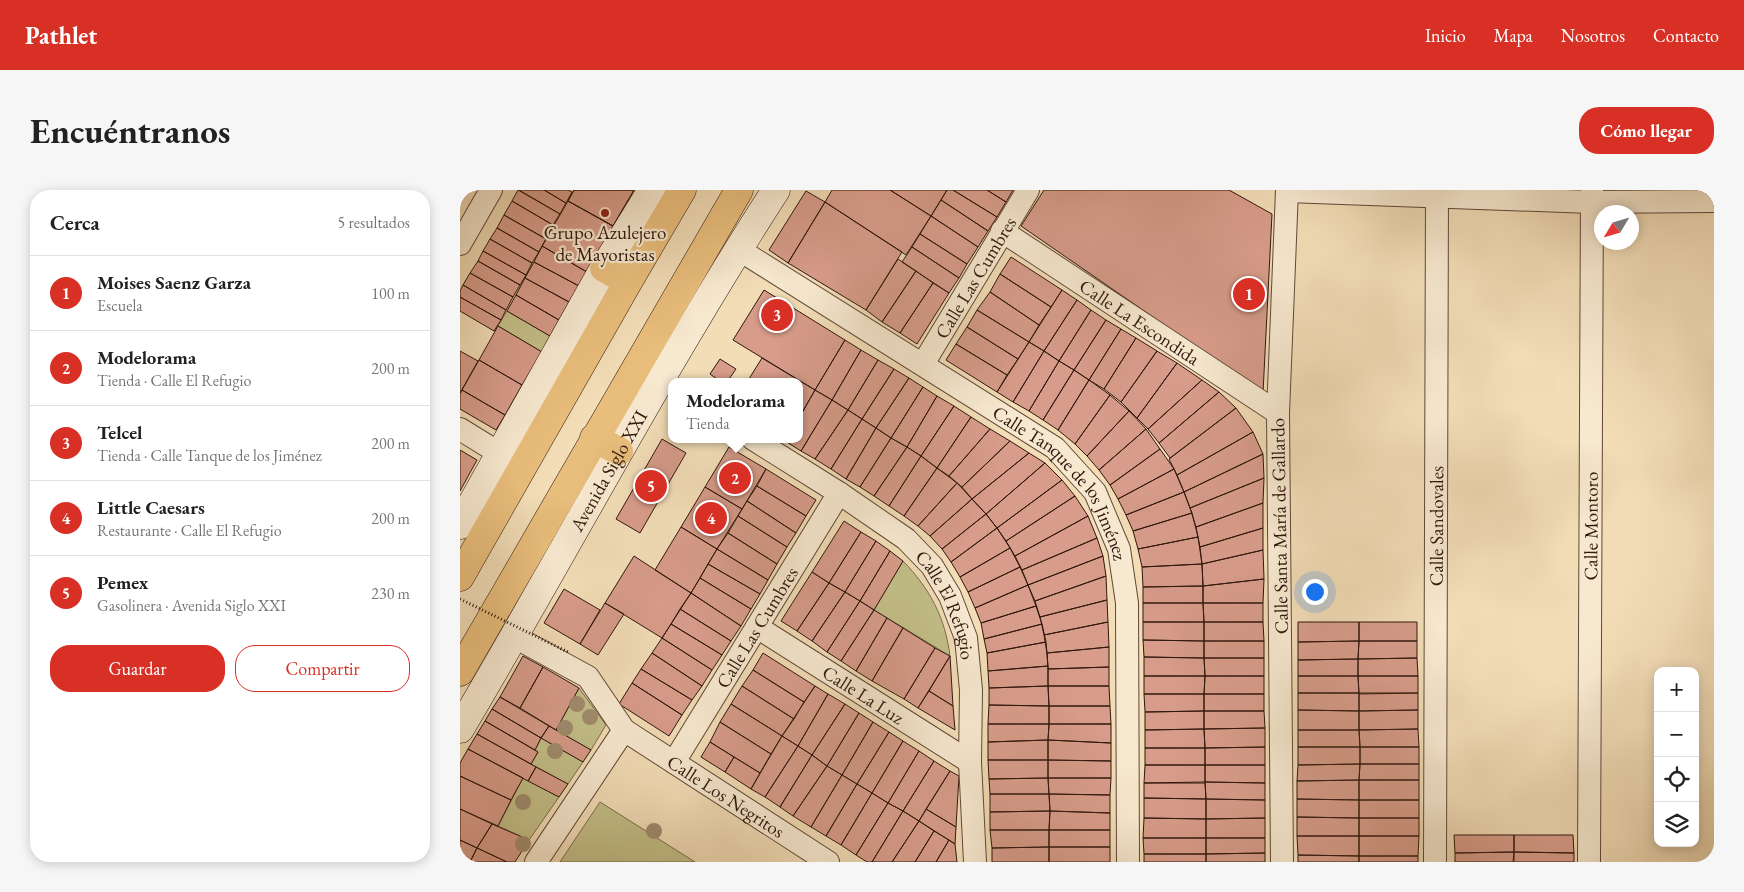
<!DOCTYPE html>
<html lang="es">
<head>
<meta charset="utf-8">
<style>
  :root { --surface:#fff; --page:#f6f6f6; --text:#222; --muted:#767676; --line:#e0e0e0; --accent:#d93025 }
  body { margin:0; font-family:"EB Garamond",serif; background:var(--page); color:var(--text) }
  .controls { position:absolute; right:15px; bottom:15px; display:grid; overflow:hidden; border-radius:10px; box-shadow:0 2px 12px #0003 }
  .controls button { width:45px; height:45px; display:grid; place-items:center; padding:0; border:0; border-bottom:1px solid var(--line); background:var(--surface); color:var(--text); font:25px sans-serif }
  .compass { position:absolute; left:1134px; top:15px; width:45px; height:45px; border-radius:50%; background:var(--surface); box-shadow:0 2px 12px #0003; rotate:232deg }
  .you { position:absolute; left:854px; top:401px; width:18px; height:18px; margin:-12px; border:4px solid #fff; border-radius:50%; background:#1a73e8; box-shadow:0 0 0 8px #1a73e833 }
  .badge { display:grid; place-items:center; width:32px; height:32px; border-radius:50%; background:var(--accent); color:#fff; font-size:16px; font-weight:700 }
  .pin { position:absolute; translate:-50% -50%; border:2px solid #fff; box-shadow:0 1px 5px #0006 }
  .popup { position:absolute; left:208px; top:188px; width:135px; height:65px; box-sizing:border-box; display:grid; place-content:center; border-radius:10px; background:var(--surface); filter:drop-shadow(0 1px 4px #0005); font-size:16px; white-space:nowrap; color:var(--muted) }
  .popup b { font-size:19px; color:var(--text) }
  .popup::after { content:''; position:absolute; left:50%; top:100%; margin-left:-10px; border:10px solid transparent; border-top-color:var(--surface) }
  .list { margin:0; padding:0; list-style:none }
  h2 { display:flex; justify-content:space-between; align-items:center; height:65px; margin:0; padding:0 20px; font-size:21px }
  h2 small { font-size:16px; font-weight:400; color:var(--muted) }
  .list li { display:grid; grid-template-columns:32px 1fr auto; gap:15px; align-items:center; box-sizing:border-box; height:75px; padding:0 20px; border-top:1px solid var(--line) }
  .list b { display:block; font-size:19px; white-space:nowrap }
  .list p { margin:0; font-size:16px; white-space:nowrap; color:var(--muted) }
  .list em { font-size:16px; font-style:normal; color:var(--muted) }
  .actions { display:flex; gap:10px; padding:15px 20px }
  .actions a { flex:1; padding:11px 0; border:1px solid var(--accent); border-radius:20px; text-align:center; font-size:18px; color:var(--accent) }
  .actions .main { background:var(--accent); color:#fff }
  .icon { flex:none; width:28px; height:28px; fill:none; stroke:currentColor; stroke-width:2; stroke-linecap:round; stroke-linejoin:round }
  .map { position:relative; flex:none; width:1254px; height:672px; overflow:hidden; border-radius:20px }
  header { display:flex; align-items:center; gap:30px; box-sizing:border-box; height:70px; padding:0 25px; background:var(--accent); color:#fff }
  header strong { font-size:24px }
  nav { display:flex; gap:28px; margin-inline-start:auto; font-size:18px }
  .intro { display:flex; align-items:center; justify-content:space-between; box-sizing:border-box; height:120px; padding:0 30px }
  h1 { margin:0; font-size:35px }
  .button { padding:12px 22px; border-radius:20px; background:var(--accent); color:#fff; font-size:18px; font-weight:700 }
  main { display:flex; gap:30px; padding:0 30px }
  aside { flex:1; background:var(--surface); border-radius:20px; box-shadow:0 2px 12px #0003 }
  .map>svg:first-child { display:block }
  .green { fill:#c3bf89; stroke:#7a6b4b }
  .building { fill:#d79c8a; stroke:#31170d }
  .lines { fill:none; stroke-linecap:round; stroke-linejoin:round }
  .street-casing { stroke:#614838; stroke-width:24 }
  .secondary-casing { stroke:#31170d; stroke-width:29 }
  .highway-casing { stroke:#31170d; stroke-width:29 }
  .street { stroke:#f7e9d0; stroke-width:22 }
  .secondary { stroke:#f7e9d0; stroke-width:28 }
  .highway { stroke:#e9be7c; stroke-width:28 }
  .path-bridge { stroke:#31170d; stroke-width:3; stroke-dasharray:1 2.5; stroke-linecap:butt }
  .tree { fill:#a08c6e }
  .poi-dot { fill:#8f2418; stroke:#f7e9d0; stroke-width:2 }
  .labels { text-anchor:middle; stroke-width:4.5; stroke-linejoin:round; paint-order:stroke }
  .poi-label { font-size:19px; fill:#31170d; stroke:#f7e9d0 }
  .street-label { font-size:19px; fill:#31170d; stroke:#f7e9d0 }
</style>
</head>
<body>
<header>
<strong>Pathlet</strong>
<nav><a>Inicio</a><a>Mapa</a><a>Nosotros</a><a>Contacto</a></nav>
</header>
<div class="intro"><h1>Encuéntranos</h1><a class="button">Cómo llegar</a></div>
<main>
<aside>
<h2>Cerca<small>5 resultados</small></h2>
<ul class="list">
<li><span class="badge">1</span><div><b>Moises Saenz Garza</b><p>Escuela</p></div><em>100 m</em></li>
<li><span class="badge">2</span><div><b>Modelorama</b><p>Tienda · Calle El Refugio</p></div><em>200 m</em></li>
<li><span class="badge">3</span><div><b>Telcel</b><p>Tienda · Calle Tanque de los Jiménez</p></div><em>200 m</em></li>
<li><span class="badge">4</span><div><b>Little Caesars</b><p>Restaurante · Calle El Refugio</p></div><em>200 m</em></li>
<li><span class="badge">5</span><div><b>Pemex</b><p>Gasolinera · Avenida Siglo XXI</p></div><em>230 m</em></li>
</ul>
<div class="actions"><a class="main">Guardar</a><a>Compartir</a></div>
</aside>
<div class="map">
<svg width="1254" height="672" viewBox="0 0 1254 672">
  <rect width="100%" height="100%" fill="#f2ddb7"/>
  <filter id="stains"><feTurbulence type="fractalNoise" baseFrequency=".004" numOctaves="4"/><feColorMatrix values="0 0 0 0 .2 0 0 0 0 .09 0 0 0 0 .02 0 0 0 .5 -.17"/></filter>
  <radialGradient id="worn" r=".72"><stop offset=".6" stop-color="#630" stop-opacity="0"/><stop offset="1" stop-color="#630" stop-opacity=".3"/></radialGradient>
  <path class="green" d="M47 121 90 146 82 162 38 136Z
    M443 371C470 399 485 427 490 466L414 420Z
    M119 498 146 535 131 560 96 540Z
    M81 548 123 572 108 594 71 574 78 562 75 560Z
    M63 588 99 607 69 650 38 636Z
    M140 612 235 672H100Z"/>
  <path class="building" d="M58 0 100 24 93 35 52 11Z
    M59 0H84L106 13 100 24Z
    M84 0H108L112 2 106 13Z
    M114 0H174L153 36 108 11Z
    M114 0H174L153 36 108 11Z
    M372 0H430L471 26 446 65 365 12Z
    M430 0H487L471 26Z
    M487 0H493L537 27 528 41 481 10Z
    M493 0H527L546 12 537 27Z
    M527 0H553L546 12Z
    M584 0H769L812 24 803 203 561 36Z
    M346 1 365 12 328 73 309 60Z
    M481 10 528 41 518 57 471 26Z
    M52 11 93 35 86 49 44 25Z
    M108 11 153 36 127 82 82 56Z
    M365 12 442 62 406 120 328 73Z
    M44 25 86 49 79 62 37 38Z
    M471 26 518 57 507 74 460 44Z
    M37 38 79 62 72 73 30 49Z
    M460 44 507 74 499 88 452 57Z
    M30 49 72 73 66 85 23 61Z
    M82 56 127 82 119 96 74 72Z
    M452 57 499 88 489 103 442 72Z
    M23 61 66 85 60 95 18 71Z
    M551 67 602 100 591 117 540 84Z
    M438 69 456 81 422 132 406 120Z
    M18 71 60 95 53 107 10 83Z
    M74 72 119 96 109 112 65 88Z
    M456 81 473 93 440 143 422 132Z
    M10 83 53 107 46 120 3 95Z
    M540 84 591 117 579 135 530 102Z
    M65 88 109 112 99 130 56 105Z
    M473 93 489 103 457 154 440 143Z
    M3 95 46 120 41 130 0 107V101Z
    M304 100 385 150 355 200 273 150Z
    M602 100 617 110 584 161 569 152Z
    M530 102 579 135 569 152 517 120Z
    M56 105 99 130 90 146 47 121Z
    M0 107 41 130 34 141 0 121Z
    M617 110 631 120 599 171 584 161Z
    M517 120 569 152 558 169 507 137Z
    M631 120 646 130 614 180 599 171Z
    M646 130 661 139 629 190 614 180Z
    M38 136 82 162 62 195 19 170Z
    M507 137 558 169 547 185 496 154Z
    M661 139 676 148 644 199 629 190Z
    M676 148 697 161 661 212 644 199Z
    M385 150 401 160 372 210 355 200Z
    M569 152 584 161 553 212 537 202Z
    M496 154 547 185 537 202 486 170Z
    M401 160 418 170 388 220 372 210Z
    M0 161 18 171 0 203Z
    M584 161 599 171 569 221 553 212Z
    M697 161 717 173 677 228 661 212Z
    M302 168 355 200 339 228V192H287Z
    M260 169 276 179 267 192H261L250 184Z
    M19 170 62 195 45 225 2 200Z
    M418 170 434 179 402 229 388 220Z
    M599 171 614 180 583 230 569 221Z
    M717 173 742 190 688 239 677 228Z
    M434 179 449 188 416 238 402 229Z
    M614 180 629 190 598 240 583 230Z
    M449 188 463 197 431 248 416 238Z
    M629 190 650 205 615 254 598 240Z
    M742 190 759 202 699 253 688 239Z
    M463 197 477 206 447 257 431 248Z
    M2 200 45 225 36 240 0 219V204Z
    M355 200 372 210 341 261 325 251 326 249H339V228Z
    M759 202 776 218 710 268 699 253Z
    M650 205 669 221 627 266 615 254Z
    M477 206 494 216 461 266 447 257Z
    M372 210 388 220 355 269 341 261Z
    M494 216 511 227 477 278 461 266Z
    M776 218 793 242 717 285 709 269Z
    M388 220 402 229 371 279 355 269Z
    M669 221 686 239 639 280 627 266Z
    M511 227 530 239 489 286 477 278Z
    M402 229 416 238 386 289 371 279Z
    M416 238 431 248 400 297 386 289Z
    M530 239 550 251 502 297 489 286Z
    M686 239 700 259 650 295 639 280Z
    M793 242 803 264 724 302 717 285Z
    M431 248 447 257 414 306 400 297Z
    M202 249 226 263 180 343 156 329Z
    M550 251 569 263 512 309 502 297Z
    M269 257 306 279 282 319 245 297Z
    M447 257 461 266 429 316 414 306Z
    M700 259 714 279 658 309 650 295Z
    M0 260 17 270 0 301Z
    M569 263 585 273 526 324 512 309Z
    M803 264 804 288 730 318 724 302Z
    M461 266 477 278 444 326 429 316Z
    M585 273 602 290 537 338 526 324Z
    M477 278 497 293 458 336 444 326Z
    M306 279 356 310 346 326 297 296Z
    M714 279 724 302 666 325 658 309Z
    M804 288 803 313 736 337 730 318Z
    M602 290 615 306 546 351 537 338Z
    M497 293 512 309 470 346 458 336Z
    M297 296 346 326 336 343 287 311Z
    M245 297 282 319 257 359 221 337Z
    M724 302 732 323 673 341 666 325Z
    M615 306 628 326 555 366 546 351Z
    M512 309 526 324 482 359 470 346Z
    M287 311 336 343 327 357 278 326Z
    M803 313V338L740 357 736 337Z
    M732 323 738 347 678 359 673 341Z
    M526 324 537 338 491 372 482 359Z
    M278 326 327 357 317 374 268 343Z
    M628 326 637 348 562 380 555 366Z
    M384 331 401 342 369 393 352 382Z
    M221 337 257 359 231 403 195 380Z
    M537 338 550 358 500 387 491 372Z
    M803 338V360L742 374 740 357Z
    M401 342 416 351 385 402 369 393Z
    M268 343 317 374 308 390 257 359Z
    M738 347 742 374 682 377 678 359Z
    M637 348 643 366 568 395 562 380Z
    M416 351 430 361 400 411 385 402Z
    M550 358 560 377 508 402 500 387Z
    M257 359 308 390 300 404 248 374Z
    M803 360 804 389 743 396 742 374Z
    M430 361 443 371 414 420 400 411Z
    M174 366 231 403 202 448 145 413Z
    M643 366 646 386 575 411 568 395Z
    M248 374 300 404 291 419 240 388Z
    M742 374 743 396 683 397 682 377Z
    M560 377 568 395 515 418 508 402Z
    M352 382 369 393 337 441 321 431Z
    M646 386 647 410 580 427 575 411Z
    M240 388 291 419 281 436 231 403Z
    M804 389 803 413H743V396Z
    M369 393 385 402 352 451 337 441Z
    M568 395 576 416 521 433 515 418Z
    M743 396V413H683V397Z
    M104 399 140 420 120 454 84 433Z
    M385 402 400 411 367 462 352 451Z
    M231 403 281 436 271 451 220 419Z
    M647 410 648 432 584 445 580 427Z
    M400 411 414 420 381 471 367 462Z
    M145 413 164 424 138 465 120 454Z
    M683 413H743L744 432H683Z
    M743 413H803V432H744Z
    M576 416 582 434 524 449 521 433Z
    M220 419 271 451 262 465 211 434Z
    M414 420 427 428 396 481 381 471Z
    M427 428 443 438 412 491 396 481Z
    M648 432 649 457 587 463 584 445Z
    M683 432H744V451L683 450Z
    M744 432H803L804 451H744Z
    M838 432H899V451L838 452Z
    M899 432H957V451H899Z
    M211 434 262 465 252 480 202 448Z
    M582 434 586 452 527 463 524 449Z
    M443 438 475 458 444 509 412 491Z
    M202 448 252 480 242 496 192 463Z
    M683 450 744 451V468L684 467Z
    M744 451H804V468H744Z
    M899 451 898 469 838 470V452Z
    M899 451H957V468L898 469Z
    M586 452 588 476 528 481 527 463Z
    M649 457V477L588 479 587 463Z
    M475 458 490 466 458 518 444 509Z
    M192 463 242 496 232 510 181 479Z
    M303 463 355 496 344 512 293 480Z
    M63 466 83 477 60 518 40 507Z
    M490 466 493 516 469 501Z
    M684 467 744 468 745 486H684Z
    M744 468H804V486H745Z
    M957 468 958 486H898V469Z
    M898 469V486H838V470Z
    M588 476V496L529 498 528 481Z
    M83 477 119 498 96 540 60 518Z
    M649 477V496H588V479Z
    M181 479 232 510 222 525 172 493Z
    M293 480 344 512 334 529 282 496Z
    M684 486H745L744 504H684Z
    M745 486H804V504H744Z
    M838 486H898L899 503H838Z
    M898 486H958V503L899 504Z
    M172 493 222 525 209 546 159 514Z
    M282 496 334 529 322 546 271 514Z
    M355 496 368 504 338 556 322 546Z
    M588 496 589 516 529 515V498Z
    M588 496H649L650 516H589Z
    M469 501 493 516 495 540 458 518Z
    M838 503H899V521L838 520Z
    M899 503H958V520L899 521Z
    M368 504 385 514 352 565 338 556Z
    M684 504H744V521L685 522Z
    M744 504H804V521H744Z
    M40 507 89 536 81 548 32 519Z
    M271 514 322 546 311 564 260 532Z
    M385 514 399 523 367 576 352 565Z
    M529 515 589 516V534H528Z
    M589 516H650L651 534H589Z
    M32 519 81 548 75 560 25 531Z
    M838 520 899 521V540H838Z
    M958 520V539L899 540V521Z
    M744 521H804L805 538 744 539Z
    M744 521V539L685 540V522Z
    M399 523 413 532 382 585 367 576Z
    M25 531 78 562 71 574 17 544Z
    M260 532 311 564 300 583 250 552Z
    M413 532 429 542 397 594 382 585Z
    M528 534H589L588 550 528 552Z
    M589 534H651V553L588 550Z
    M89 536 131 560 123 572 81 548Z
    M805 538V557L745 558 744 539Z
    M744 539 745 558H685V540Z
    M958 539 959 557H900L899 540Z
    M838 540H899L900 557H838Z
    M429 542 443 551 412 603 397 594Z
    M17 544 76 577 68 591 8 559Z
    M322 546 338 556 305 607 291 599Z
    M588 550V570H528V552Z
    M588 550 651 553V571L588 570Z
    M443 551 459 561 428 613 412 603Z
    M250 552 274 567 265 582 241 567Z
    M338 556 352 565 320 617 305 607Z
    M805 557V575H745V558Z
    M838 557H900V574L838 575Z
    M900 557H959V574H900Z
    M685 558H745V575H685Z
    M8 559 63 588 51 610 0 586V573Z
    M459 561 474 571 443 621 428 613Z
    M352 565 367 576 333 626 320 617Z
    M274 567 300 583 291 599 265 582Z
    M528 570H588V588L529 589Z
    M588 570 651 571V588H588Z
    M474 571 490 581 459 631 443 621Z
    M900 574 899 590 837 591 838 575Z
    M900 574H959V590H899Z
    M685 575H745V592L684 593Z
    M745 575H805V593L745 592Z
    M367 576 382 585 351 637 333 626Z
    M76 577 108 594 99 607 68 591Z
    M490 581 499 586 496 637 466 619Z
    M382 585 397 594 366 646 351 637Z
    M0 586 51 610 38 636 0 619Z
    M588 588 589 604H530L529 589Z
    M588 588H651L650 605 589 604Z
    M899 590V610L837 609V591Z
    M899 590H959V610H899Z
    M745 592 805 593V610L746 609Z
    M684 593H745L746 609 684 608Z
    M397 594 412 603 381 655 366 646Z
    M412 603 428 613 396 665 381 655Z
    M530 604H589L590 621 530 622Z
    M589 604 650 605V623L590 621Z
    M684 608 746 609V629L684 628Z
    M746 609 805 610V628L746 629Z
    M837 609 899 610V628L837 627Z
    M899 610H959V628H899Z
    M428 613 443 621 412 672H407L396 665Z
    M0 619 32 634 17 658 0 650Z
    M466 619 496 637 495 654 459 631Z
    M443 621 459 631 432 672H412Z
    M590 621 589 640H530V622Z
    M590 621 650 623V640H589Z
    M837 627 899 628V646H837Z
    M684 628 746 629V648H683Z
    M805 628V648H746V629Z
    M899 628H959V646H899Z
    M459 631 474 641 455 672H432Z
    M32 634 69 650 55 672H47L17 658Z
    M530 640H589V657L532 658Z
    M589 640H650V657H589Z
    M474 641 489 650 476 672H455Z
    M994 645H1054V662L995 663Z
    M1054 645H1113L1114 663 1054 662Z
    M837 646H899V666L838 665Z
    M899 646H959L958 666H899Z
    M683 648H746V664H684Z
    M746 648H805V663L746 664Z
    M0 650 17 658 10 672H0Z
    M489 650 495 654 497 672H476Z
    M589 657V672H532V658Z
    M589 657H650V672H589Z
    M17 658 47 672H10Z
    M1054 662 1053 672H995V663Z
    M1054 662 1114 663V672H1054Z
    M805 663V672H746V664Z
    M684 664H746V672H684Z
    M838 665 899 666V672H838Z
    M899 666H958V672H899Z"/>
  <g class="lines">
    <g class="street-casing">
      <g id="street">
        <path d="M827 1 1132 12 1254 11"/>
        <path id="s1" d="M542 41 818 223"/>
        <path d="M0 54 31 0"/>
        <path id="s2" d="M278 59 595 258 635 302 659 359 667 413 668 672"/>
        <path id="s3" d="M463 174 568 0"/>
        <path d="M0 239 55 273"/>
        <path id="s4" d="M293 249 379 303 446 349 472 376 490 406 506 448 511 500 510 572 515 672"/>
        <path id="s5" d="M297 437 510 572"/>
        <path id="s6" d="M55 447 128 487 164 540 368 672"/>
        <path id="s7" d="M214 572 379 303"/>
        <path d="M76 672 164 540"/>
        <path d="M822 672 818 223 827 0"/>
        <path id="s8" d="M975 672 977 0"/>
        <path id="s9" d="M1129 672 1132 0"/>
      </g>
    </g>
    <g class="secondary-casing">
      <g id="secondary">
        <path d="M0 335 144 78 192 0"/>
        <path id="s10" d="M0 539C106 360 203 175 316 0"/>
      </g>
    </g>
    <g class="highway-casing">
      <path id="highway" d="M144 78 168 92
        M134 248 159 261
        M0 387 168 92 222 0
        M0 482 279 0"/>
    </g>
    <use href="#street" class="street"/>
    <use href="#secondary" class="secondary"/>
    <use href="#highway" class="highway"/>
    <path class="path-bridge" d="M0 409 110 463"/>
  </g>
  <g class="tree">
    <circle cx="117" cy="514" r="8"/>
    <circle cx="130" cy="527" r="8"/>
    <circle cx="105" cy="538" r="8"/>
    <circle cx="95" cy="561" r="8"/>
    <circle cx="63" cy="612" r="8"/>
    <circle cx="194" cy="641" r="8"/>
    <circle cx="63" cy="654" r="8"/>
  </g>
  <circle class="poi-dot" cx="145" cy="23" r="5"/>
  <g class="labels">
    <g class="poi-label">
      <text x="145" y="49">Grupo Azulejero<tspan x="145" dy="22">de Mayoristas</tspan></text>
    </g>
    <g class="street-label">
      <text dy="7" stroke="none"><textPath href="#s3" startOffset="101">Calle Las Cumbres</textPath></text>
      <text dy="7" stroke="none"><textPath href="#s1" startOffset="165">Calle La Escondida</textPath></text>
      <text dy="7" stroke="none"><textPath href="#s10" startOffset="298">Avenida Siglo XXI</textPath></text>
      <text dy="7" stroke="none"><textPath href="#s2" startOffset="405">Calle Tanque de los Jiménez</textPath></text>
      <text transform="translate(819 336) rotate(-91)" y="7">Calle Santa María de Gallardo</text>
      <text dy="7" stroke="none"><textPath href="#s8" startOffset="336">Calle Sandovales</textPath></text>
      <text dy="7" stroke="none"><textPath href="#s9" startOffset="336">Calle Montoro</textPath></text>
      <text dy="7" stroke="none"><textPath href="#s4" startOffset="262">Calle El Refugio</textPath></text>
      <text dy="7" stroke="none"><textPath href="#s7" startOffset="158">Calle Las Cumbres</textPath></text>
      <text dy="7" stroke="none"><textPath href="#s5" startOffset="126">Calle La Luz</textPath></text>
      <text dy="7" stroke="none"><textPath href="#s6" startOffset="269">Calle Los Negritos</textPath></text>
    </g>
  </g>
  <rect width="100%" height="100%" filter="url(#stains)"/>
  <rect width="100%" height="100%" fill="url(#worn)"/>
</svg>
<div class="controls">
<button>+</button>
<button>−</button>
<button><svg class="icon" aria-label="locate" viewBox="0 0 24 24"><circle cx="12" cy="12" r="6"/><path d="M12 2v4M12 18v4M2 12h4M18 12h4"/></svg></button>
<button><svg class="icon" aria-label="layers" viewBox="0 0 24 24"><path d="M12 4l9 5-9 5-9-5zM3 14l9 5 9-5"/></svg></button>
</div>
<svg class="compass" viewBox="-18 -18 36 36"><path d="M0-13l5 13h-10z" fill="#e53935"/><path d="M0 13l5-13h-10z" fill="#767676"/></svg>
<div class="you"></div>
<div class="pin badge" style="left:789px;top:104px">1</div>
<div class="pin badge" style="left:275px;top:288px">2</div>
<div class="popup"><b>Modelorama</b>Tienda</div>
<div class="pin badge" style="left:317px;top:125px">3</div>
<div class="pin badge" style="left:251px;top:328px">4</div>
<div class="pin badge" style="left:191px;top:296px">5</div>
</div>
</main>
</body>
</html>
